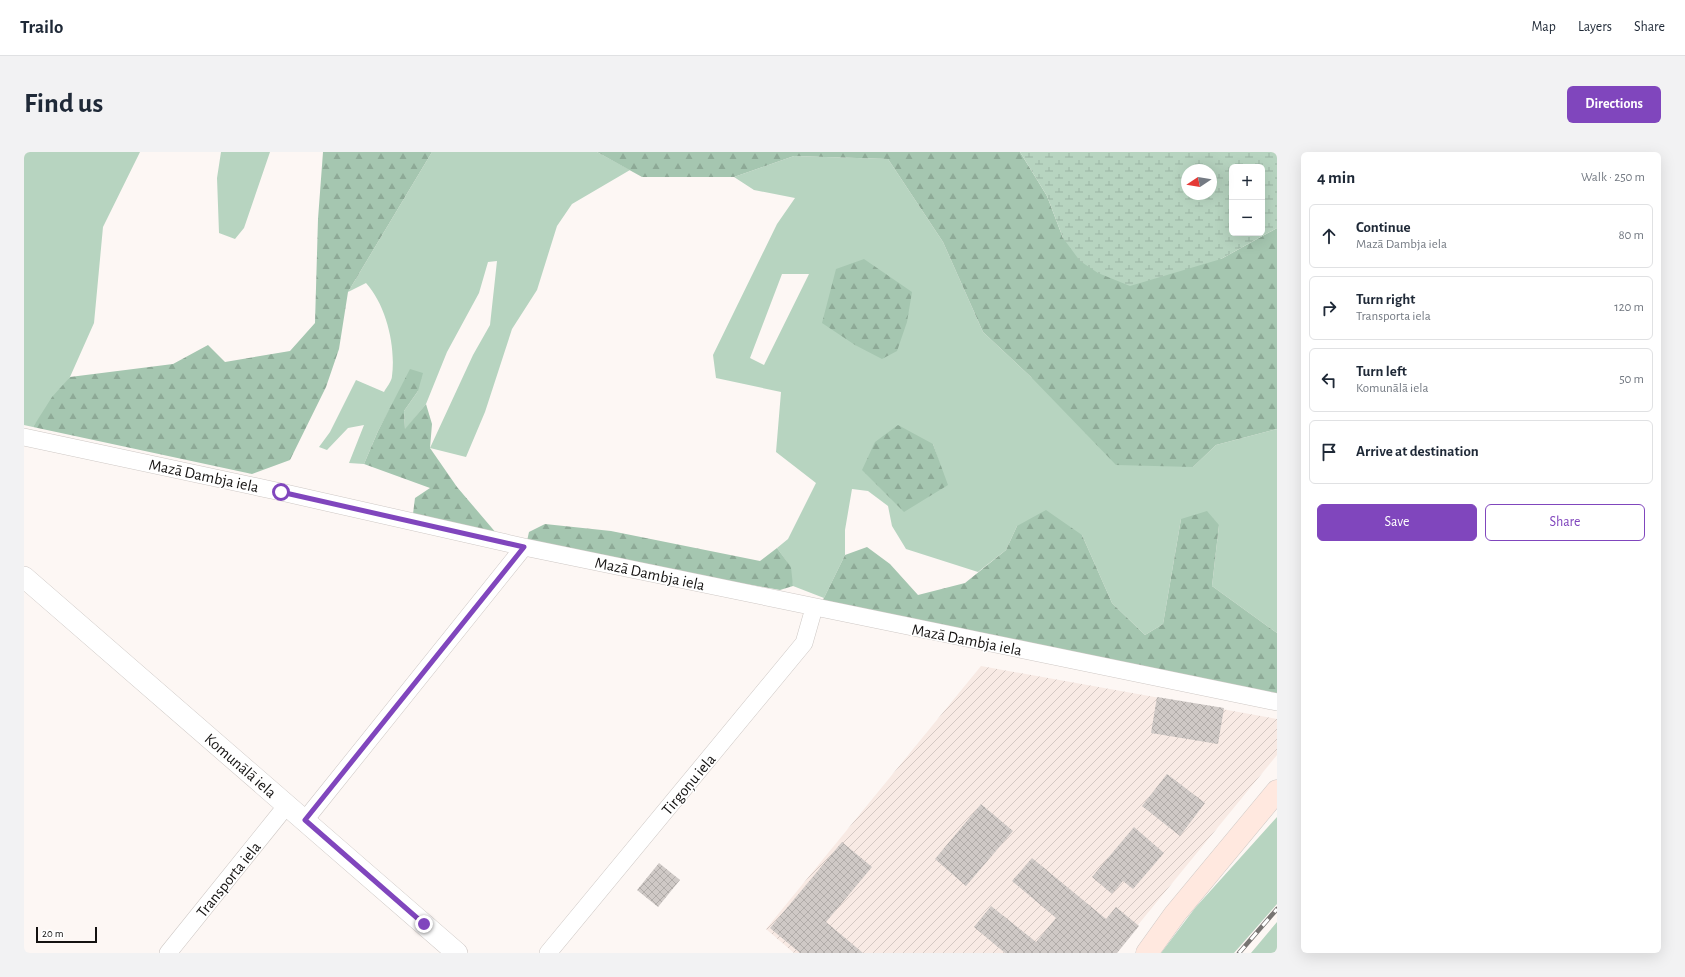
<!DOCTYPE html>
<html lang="en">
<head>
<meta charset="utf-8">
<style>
  :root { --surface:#fff; --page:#f2f2f3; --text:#1f2937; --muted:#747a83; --line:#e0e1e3; --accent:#8046bd }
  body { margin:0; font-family:"Alegreya Sans",sans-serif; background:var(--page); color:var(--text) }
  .controls { position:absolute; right:12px; top:12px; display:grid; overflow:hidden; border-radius:6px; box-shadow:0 4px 16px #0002 }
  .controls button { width:36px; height:36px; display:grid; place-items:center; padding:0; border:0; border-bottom:1px solid var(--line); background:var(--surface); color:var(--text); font:20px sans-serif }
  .compass { position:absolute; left:1157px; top:12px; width:36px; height:36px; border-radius:50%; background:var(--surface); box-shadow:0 4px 16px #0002; rotate:258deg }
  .scale { position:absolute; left:12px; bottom:10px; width:61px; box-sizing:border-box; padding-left:4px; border:2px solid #141211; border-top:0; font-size:11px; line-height:14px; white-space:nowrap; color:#141211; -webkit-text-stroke:3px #fff; paint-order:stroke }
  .stop { position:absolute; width:12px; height:12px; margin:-9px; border:3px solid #8046bd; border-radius:50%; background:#fff }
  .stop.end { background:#8046bd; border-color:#fff; box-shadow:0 1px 4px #0008 }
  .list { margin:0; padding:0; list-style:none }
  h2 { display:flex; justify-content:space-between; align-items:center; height:52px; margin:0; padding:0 16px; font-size:17px }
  h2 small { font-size:13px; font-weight:400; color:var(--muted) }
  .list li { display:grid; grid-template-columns:26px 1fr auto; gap:12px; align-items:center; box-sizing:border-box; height:64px; margin:0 8px 8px; padding:0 8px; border:1px solid var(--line); border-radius:6px }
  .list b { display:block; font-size:15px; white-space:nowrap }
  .list p { margin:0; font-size:13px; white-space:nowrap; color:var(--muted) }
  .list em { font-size:13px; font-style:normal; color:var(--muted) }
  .actions { display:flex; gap:8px; padding:12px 16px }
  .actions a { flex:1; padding:9px 0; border:1px solid var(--accent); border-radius:6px; text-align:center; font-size:14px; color:var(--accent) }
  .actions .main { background:var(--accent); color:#fff }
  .icon { flex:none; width:22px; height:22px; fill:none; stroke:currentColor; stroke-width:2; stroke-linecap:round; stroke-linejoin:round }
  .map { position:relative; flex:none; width:1253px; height:801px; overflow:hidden; border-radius:6px }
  header { display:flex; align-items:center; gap:24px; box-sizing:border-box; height:56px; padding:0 20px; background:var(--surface); border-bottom:1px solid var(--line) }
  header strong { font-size:19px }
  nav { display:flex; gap:22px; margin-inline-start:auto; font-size:14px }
  .intro { display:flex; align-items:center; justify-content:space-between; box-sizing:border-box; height:96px; padding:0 24px }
  h1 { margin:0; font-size:28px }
  .button { padding:10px 18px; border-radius:6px; background:var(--accent); color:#fff; font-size:14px; font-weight:700 }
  main { display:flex; gap:24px; padding:0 24px }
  aside { flex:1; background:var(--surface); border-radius:6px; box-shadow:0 4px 16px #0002 }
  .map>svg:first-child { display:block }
  .industrial { fill:url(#industrial-furrows) }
  .green { fill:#b7d4c0; fill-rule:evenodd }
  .forest { fill:url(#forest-firs) }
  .wetland { fill:url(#wetland-marsh); fill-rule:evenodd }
  .building { fill:url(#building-cross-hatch) }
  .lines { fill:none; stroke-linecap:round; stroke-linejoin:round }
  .minor-casing { stroke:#cec8c5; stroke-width:18 }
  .tertiary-casing { stroke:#cec8c5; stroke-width:22 }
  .secondary-casing { stroke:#cec8c5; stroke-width:23 }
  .minor { stroke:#fff; stroke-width:17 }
  .tertiary { stroke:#fff; stroke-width:21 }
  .secondary { stroke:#ffe8df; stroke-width:22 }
  .rail-casing { stroke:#777472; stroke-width:4.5 }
  .rail { stroke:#fff; stroke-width:3; stroke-dasharray:9; stroke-linecap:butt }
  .route { stroke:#8046bd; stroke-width:5 }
  .labels { text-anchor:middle; stroke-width:3; stroke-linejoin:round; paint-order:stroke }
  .street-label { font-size:16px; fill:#141211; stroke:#fff }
</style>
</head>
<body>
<header>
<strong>Trailo</strong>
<nav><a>Map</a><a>Layers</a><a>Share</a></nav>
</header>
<div class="intro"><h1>Find us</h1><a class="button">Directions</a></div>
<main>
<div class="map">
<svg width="1253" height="801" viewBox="0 0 1253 801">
  <defs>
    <pattern id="industrial-furrows" width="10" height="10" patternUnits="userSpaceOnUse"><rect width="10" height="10" fill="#f8eae4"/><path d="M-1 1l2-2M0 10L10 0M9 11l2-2" fill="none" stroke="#d4c8c3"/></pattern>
    <pattern id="forest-firs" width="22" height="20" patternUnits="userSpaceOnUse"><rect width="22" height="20" fill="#a5c6b0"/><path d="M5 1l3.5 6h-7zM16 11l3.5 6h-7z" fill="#8da996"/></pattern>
    <pattern id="wetland-marsh" width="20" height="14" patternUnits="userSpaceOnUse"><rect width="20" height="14" fill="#b7d4c0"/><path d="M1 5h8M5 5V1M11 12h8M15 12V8" fill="none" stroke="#9cb5a4"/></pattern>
    <pattern id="building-cross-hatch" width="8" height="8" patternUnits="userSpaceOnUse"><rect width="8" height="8" fill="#cfc9c6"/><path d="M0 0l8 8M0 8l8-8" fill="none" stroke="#b1aca9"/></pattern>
  </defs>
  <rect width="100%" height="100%" fill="#fdf7f4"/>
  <path class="industrial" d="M957 514 1253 567V603L1091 801H770L742 777Z"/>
  <path class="green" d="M0 0H116L79 75 70 171 46 225 9 275 0 273Z
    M197 0H246L220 76 211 87 195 81 193 26Z
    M408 0H573L606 18 548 52 533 74 513 138 488 177 461 260 442 305 406 296 449 203 466 173 473 109 464 110 455 141 423 200 402 252 381 278 380 259 394 239 387 218 354 279 340 312 325 311 340 273 324 276 303 298 295 295 306 280 332 228 360 240C362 236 368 229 368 224 372 194 362 153 342 131L324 140Z
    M770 4 864 7 919 90 959 180 1007 225 1169 315 1192 293 1253 277V481L1188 434 1195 373 1157 367 1139 472 1121 483 1088 451 1058 383 993 374 982 398 954 420 882 397 868 374 864 354 844 339 828 337 821 378V403L800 446 769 434 763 410 753 396 764 387 792 331 752 300 757 240 692 226 689 203 753 72 771 46 730 38 710 25ZM758 122H785L740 213 726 206ZM851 290 909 292 916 313Z
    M1253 665V752L1210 801H1137L1171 756Z
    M1253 770V798L1250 801H1227Z"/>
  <path class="forest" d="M299 0H408L324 140 315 197 302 235 266 308 228 322 9 275 28 245 46 225 149 212 184 193 201 210 266 199 291 171 294 67Z
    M573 0H996L1023 44 1039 86 1197 107 1253 76V277L1192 293 1169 315 1092 313 1007 225 959 180 919 90 864 7 770 4 710 25H618Z
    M840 107 888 140 883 170 873 199 858 207 831 193 798 171 812 117Z
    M386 217 399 221 394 239 380 259 381 277 402 252 408 272 406 296 433 335 473 382 389 362 391 346 406 336 340 312 354 279Z
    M874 273 909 292 924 333 880 360 838 318 851 290Z
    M1022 358 1058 383 1088 451 1121 483 1139 472 1157 367 1183 359 1195 373 1188 434 1253 481V542L797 452 821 403 843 395 866 412 894 443 941 431 982 398 993 374Z
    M521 372 587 379 736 409 753 396 767 415 769 434 756 438 615 413 503 389 505 380Z"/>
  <path class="wetland" d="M996 0H1253V76L1197 107 1106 134 1074 121 1056 109 1039 86 1023 44ZM1208 15H1238V81H1208ZM1163 18H1187V42H1163Z"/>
  <path class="building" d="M1133 545 1200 556 1194 592 1127 581Z
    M1143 622 1181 651 1156 684 1118 654Z
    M957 652 989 679 942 734 911 707Z
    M1110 675 1140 701 1109 737 1099 729 1088 742 1068 725Z
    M818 690 848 715 802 770 839 801H776L746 776Z
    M1008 706 1082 767 1092 755 1115 774 1093 801H981L950 775 967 754 1012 790 1032 766 988 729Z
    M635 711 656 728 634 755 613 738Z"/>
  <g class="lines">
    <g class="minor-casing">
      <path id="minor" d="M0 285 257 340 500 395 1253 550
        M281 668 500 395
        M144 801 263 653
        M524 801 780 491 790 456"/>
    </g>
    <g class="tertiary-casing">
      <path id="tertiary" d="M0 425 433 801"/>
    </g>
    <g class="secondary-casing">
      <path id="secondary" d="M1123 801 1151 762 1253 639"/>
    </g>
    <use href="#minor" class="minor"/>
    <use href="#tertiary" class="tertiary"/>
    <use href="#secondary" class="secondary"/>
    <g class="rail-casing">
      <path id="rail" d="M1215 801 1253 757"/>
    </g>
    <use href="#rail" class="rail"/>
  </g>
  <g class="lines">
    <path class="route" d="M257 340 500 395 281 668 400 772"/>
  </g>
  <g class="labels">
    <g class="street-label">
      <text transform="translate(180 323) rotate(12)" y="6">Mazā Dambja iela</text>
      <text transform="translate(626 421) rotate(12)" y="6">Mazā Dambja iela</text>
      <text transform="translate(943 487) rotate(11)" y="6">Mazā Dambja iela</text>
      <text transform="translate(217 613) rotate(41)" y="6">Komunālā iela</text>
      <text transform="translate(664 632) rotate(-50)" y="6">Tirgoņu iela</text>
      <text transform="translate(204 727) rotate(-51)" y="6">Transporta iela</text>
    </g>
  </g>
</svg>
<div class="controls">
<button>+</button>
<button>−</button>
</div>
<svg class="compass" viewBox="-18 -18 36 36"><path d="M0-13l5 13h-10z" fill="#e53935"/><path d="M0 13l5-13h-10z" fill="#747a83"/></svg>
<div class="scale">20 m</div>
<div class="stop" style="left:257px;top:340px"></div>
<div class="stop end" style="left:400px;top:772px"></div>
</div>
<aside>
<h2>4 min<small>Walk · 250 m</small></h2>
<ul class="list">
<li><svg class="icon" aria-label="ahead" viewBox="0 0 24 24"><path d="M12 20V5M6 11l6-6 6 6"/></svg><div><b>Continue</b><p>Mazā Dambja iela</p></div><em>80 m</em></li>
<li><svg class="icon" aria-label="right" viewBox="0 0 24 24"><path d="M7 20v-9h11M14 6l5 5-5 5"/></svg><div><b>Turn right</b><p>Transporta iela</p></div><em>120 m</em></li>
<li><svg class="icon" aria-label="left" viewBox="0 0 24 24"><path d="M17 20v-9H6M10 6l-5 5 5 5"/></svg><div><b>Turn left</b><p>Komunālā iela</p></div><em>50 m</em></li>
<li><svg class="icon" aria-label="arrive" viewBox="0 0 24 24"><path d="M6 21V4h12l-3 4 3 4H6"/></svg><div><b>Arrive at destination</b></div></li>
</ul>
<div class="actions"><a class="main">Save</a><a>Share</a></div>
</aside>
</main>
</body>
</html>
